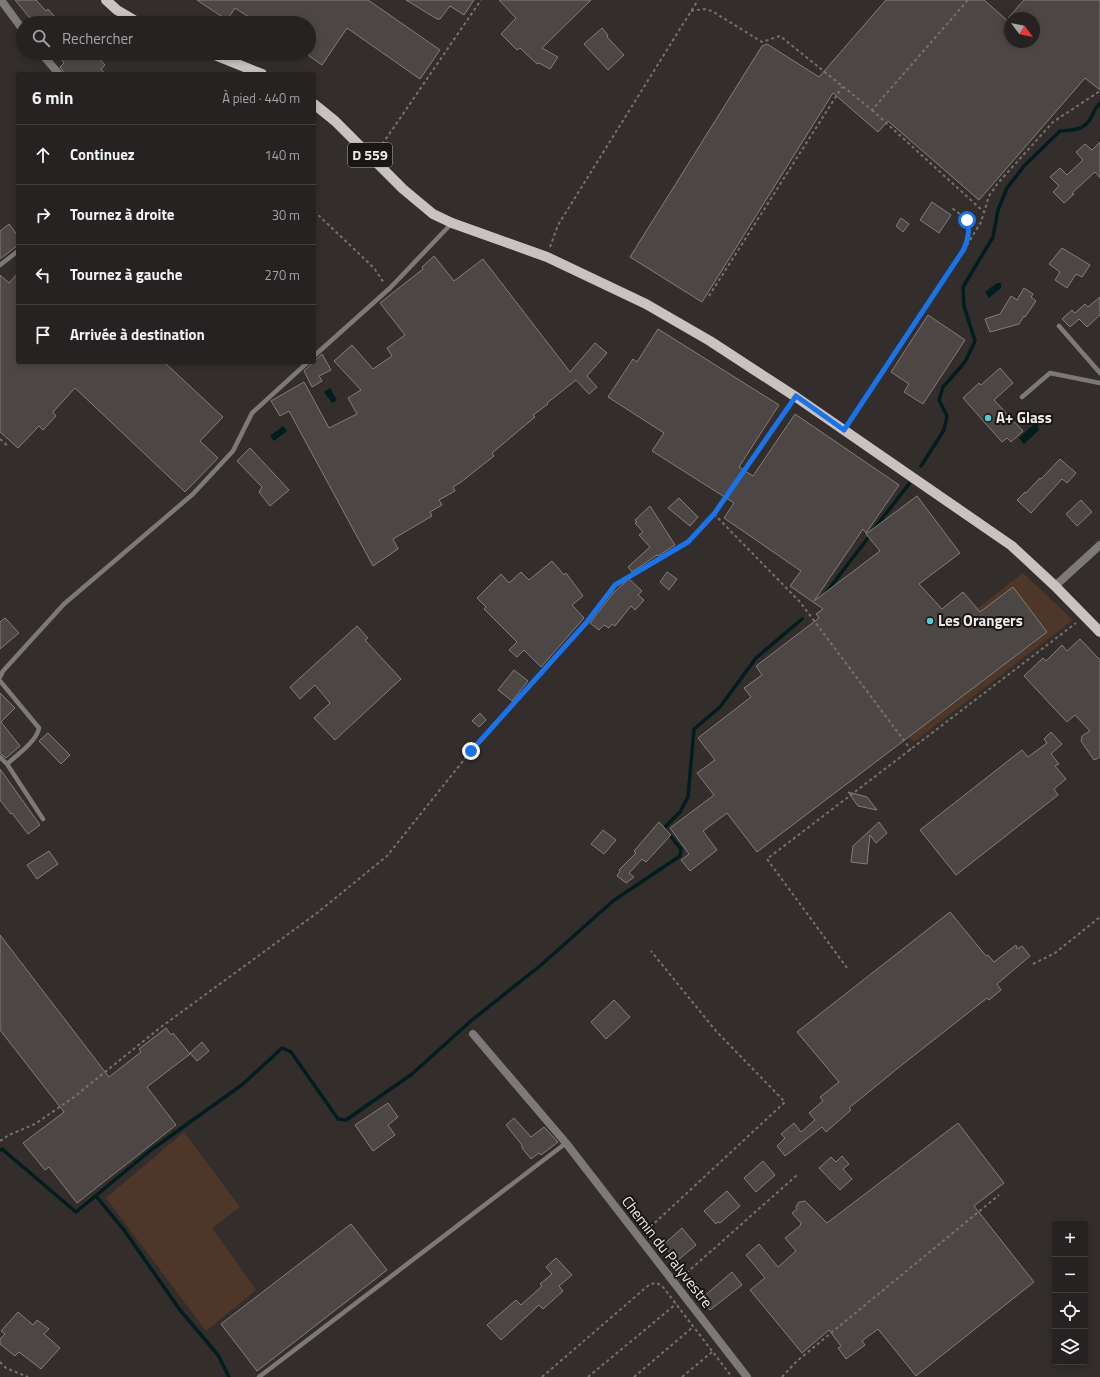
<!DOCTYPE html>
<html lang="fr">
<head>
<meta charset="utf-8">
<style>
  :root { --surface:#262221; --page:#2e2a2a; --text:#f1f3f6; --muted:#a4a4a5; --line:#423f3f }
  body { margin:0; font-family:"Titillium Web",sans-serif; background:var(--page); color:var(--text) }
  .controls { position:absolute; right:12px; bottom:12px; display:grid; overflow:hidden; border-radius:4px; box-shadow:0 2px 6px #0003 }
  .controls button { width:36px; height:36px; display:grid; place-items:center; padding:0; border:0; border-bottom:1px solid var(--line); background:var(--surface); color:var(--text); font:20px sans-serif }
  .compass { position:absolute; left:1004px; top:12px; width:36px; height:36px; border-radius:50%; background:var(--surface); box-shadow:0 2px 6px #0003; rotate:122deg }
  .stop { position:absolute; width:12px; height:12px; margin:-9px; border:3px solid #1a73e8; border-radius:50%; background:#fff }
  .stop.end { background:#1a73e8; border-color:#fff; box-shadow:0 1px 4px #0008 }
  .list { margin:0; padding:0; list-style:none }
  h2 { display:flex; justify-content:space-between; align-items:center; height:52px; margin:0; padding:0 16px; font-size:17px }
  h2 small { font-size:13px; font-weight:400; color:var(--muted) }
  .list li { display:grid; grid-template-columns:26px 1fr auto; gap:12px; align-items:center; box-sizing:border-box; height:60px; padding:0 16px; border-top:1px solid var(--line) }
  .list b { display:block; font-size:15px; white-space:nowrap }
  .list em { font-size:13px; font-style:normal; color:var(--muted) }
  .icon { flex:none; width:22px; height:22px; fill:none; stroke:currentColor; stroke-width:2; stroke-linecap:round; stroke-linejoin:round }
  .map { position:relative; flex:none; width:1100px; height:1377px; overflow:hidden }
  .search { position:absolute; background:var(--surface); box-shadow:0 2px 6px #0003; left:16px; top:16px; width:300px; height:44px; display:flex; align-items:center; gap:10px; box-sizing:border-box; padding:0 14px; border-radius:22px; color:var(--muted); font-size:15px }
  .panel { position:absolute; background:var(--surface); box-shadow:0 2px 6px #0003; left:16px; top:72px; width:300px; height:292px; border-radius:4px }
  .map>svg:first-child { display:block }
  .green { fill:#4e3629 }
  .water { fill:#011d1f }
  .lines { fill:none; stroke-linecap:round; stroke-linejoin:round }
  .stream { stroke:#011d1f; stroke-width:3.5 }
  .building { fill:#4c4744; stroke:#847e7b }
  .path { stroke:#767270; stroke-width:2; stroke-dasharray:3 3; stroke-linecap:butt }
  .service { stroke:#7c7978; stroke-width:4.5 }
  .minor { stroke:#7c7978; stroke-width:8 }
  .primary { stroke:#c9c3c0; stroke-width:10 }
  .route { stroke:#1a73e8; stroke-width:5 }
  .poi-dot { fill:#52cbd7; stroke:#191716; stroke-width:1.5 }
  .labels { text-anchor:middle; stroke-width:4; stroke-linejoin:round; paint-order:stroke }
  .shield { fill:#191716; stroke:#adaba9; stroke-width:1 }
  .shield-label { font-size:14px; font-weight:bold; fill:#edeae8 }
  .poi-label { font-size:15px; font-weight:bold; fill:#edeae8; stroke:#191716; text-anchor:start }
  .street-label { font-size:15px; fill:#edeae8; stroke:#191716 }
</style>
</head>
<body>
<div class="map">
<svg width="1100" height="1377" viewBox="0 0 1100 1377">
  <rect width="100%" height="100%" fill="#332e2c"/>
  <path class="green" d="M1023 573 1073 620 914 742 909 737 1047 632 1013 587 964 625 961 621Z
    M184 1132 240 1207 212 1228 256 1290 206 1331 106 1198Z"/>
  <path class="water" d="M997 283H1001V288L989 298 985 292Z
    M330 388 337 400 332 403 324 392Z
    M1034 424 1038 425 1039 430 1024 444 1019 438Z
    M283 426 287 431 274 441 270 436Z"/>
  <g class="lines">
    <path class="stream" d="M921 466 944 430 947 416 939 400 943 387 965 362 975 341 964 306 963 287 993 237 998 210 1007 188 1024 166 1060 131C1070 130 1082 131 1089 121 1094 115 1092 111 1100 103
      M874 529 909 484
      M825 594 871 534
      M0 1150 2 1149 76 1212 151 1150 243 1084 282 1048 291 1052 338 1119 346 1120 412 1074 472 1020 541 965 613 901 680 856 681 849 664 828 680 812 688 797 694 729 720 707 756 658 802 619
      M96 1196 124 1230 180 1310 218 1355 229 1377"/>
  </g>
  <path class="building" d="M15 0H36L46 11 48 9 60 23H34Z
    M197 0H368L440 50 420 79 347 28 322 65 309 56V23H258L235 8 227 20Z
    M406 0H474L464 15 450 6 440 19H437Z
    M499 0H591L542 48 558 57 550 69 539 63 537 64 520 48 517 50 501 34 516 18Z
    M886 0H984L1010 23V42H1034V18H1008L1024 0H1100V90L1085 78 979 200 888 121 878 132 833 93 702 302 630 257 762 46 767 44 819 77Z
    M602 28 608 35 607 37 624 55 608 70 584 44Z
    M70 53H87L93 60 97 56 105 65 101 69 105 74H65L60 67 64 63 62 60Z
    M1100 142V178L1095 172 1072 193 1074 194 1064 203 1053 192 1059 186 1050 177 1060 168 1067 175 1083 160 1076 152 1085 144 1092 150Z
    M932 202 951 215 939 233 920 220Z
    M901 218 909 224 903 232 896 226Z
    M9 224 18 236V245L0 259V231Z
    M1062 248 1090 265 1082 277 1076 274 1067 288 1055 280 1060 272 1049 264Z
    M434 256 454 281 483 259 570 372 595 343 607 353 587 376 597 387 589 394 576 380 547 403 548 404 533 415 535 417 492 453 494 456 461 482 453 487 455 491 439 500 442 505 430 512 432 516 393 539 398 549 373 566 289 411 280 416 271 401 304 382 329 428 357 414 348 398 361 390 334 361 352 345 373 369 392 356 387 348 405 335 380 303 423 269 422 267Z
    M18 273V362H164L223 417 200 441 218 458 185 492 75 388 53 412 56 416 43 430 39 426 18 448 0 432V275L9 283Z
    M1024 288 1033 294 1031 297 1036 301 1025 317 1024 316 1019 324 990 332 985 319 1000 314 1011 296 1017 300Z
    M1100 297V315L1087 327 1079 319 1070 327 1062 319 1072 310 1075 313 1085 304 1088 307Z
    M928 315 965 340 923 404 904 392 909 384 891 372Z
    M658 329 779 405 739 467 753 476 795 414 899 485 866 533 863 529 814 601 880 551 866 534 917 496 960 553 919 584 942 609 963 592 980 612 1013 587 1047 632 757 852 727 813 703 831 717 850 690 871 681 860 689 854 670 828 714 795 697 773 715 760 698 738 751 697 744 688 762 675 756 666 819 618 816 614 823 609 790 586 801 571 724 518 734 503 652 451 664 433 608 397 633 359 637 362Z
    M322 354 331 370 319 376 322 381 312 387 304 371Z
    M1000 368 1013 383 994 400 1023 431 1011 442 1007 438 1002 442 963 398 979 383 981 385Z
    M250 448 289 490 270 506 259 492 262 487 237 461Z
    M1060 459 1076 473 1067 483 1062 479 1031 513 1017 500 1025 492 1026 493 1040 478 1041 479Z
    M679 498 698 517 690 526 668 508Z
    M1081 500 1092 512 1077 526 1066 514Z
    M650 506 675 545 658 556 657 555 632 572 628 567 650 547 639 535 643 532 635 523 637 522 635 520Z
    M552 561 564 575 566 573 583 596 572 605 584 618 541 667 524 650 517 657 509 650 517 642 484 609 486 607 477 598 501 574 509 583 521 572 529 580Z
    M667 572 677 579 669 590 660 582Z
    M629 579 642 591 638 595 644 600 635 610 631 606 615 626 612 624 609 628 604 625 599 630 590 623 614 592Z
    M5 618 19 633 0 649V622Z
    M357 626 368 638 365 640 401 679 335 740 314 718 330 703 315 685 300 699 290 687Z
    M1080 639 1100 660V757L1094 760 1081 741 1082 736 1090 731 1075 715 1067 722 1024 676 1043 658 1046 661 1062 645 1067 651Z
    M514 670 528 681 512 701 498 690Z
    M0 693 15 708 1 722 20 746 6 758 0 753Z
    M480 713 486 720 479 727 472 721Z
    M1051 732 1062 744 1051 754 1059 764 1055 766 1066 779 1054 789 1058 795 956 875 920 830 1022 750 1028 757 1047 743 1044 739Z
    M48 733 70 755 61 764 39 741Z
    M0 769 40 825 28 834 12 813 11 814 0 800Z
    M848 792 867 797 877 810 858 806Z
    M659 822 671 835 646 862 642 859 629 873 634 877 626 883 617 876 620 871 619 870 636 853 634 851Z
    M879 822 887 833 876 843 870 835 867 864 851 862 853 846Z
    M603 830 616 840 604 854 591 844Z
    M49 851 58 864 37 879 27 865Z
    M950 912 986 956 988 955 994 962 1016 945 1017 949 1022 946 1030 956 997 984 1001 990 989 1000 987 998 903 1064 849 1108 851 1110 826 1132 822 1127 785 1156 777 1146 785 1138 781 1134 794 1123 801 1132 815 1120 809 1113 823 1101 820 1097 839 1082 797 1032Z
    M0 935 109 1077 141 1052 139 1049 166 1028 171 1035 173 1033 190 1054 147 1087 176 1125 77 1203 49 1167 45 1170 23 1143 64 1112 0 1030Z
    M614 1000 630 1017 606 1039 591 1022Z
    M202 1042 209 1051 197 1061 190 1053Z
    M388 1103 398 1117 388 1125 395 1135 373 1151 355 1125Z
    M514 1118 531 1137 544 1127 558 1142 541 1155 539 1153 531 1159 522 1148V1145L506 1125Z
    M958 1123 1004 1183 974 1206 1034 1282 916 1376 878 1329 862 1341 865 1345 846 1359 838 1348 841 1346 829 1330 802 1353 750 1290 765 1278 746 1255 759 1244 778 1267 796 1251 785 1238 800 1226 801 1223 792 1213 797 1209 796 1207 799 1202 805 1201 827 1223Z
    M842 1156 849 1164 843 1169 852 1179 840 1190 819 1168 831 1157 836 1162Z
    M763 1161 775 1175 756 1192 744 1178Z
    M727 1191 740 1206 720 1223 718 1222 716 1224 704 1211Z
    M351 1224 387 1270 257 1371 221 1324Z
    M682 1228 696 1245 677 1261 663 1245Z
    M556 1258 572 1275 559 1286 563 1291 543 1309 539 1305 501 1340 487 1325 516 1300 521 1305 542 1286 540 1284 552 1274 546 1267Z
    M732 1272 742 1285 710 1310 701 1299Z
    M18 1312 33 1325 37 1320 49 1329 44 1334 60 1348 41 1369 19 1352 15 1356 0 1344V1339L5 1334 1 1331Z"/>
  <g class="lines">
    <path class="path" d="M691 11 704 9 712 11 762 42 780 36 872 110 968 0
      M872 110 984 212
      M379 149 481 0
      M314 211 374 268 384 283
      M967 245 981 222 989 196 998 183 1053 122 1100 91
      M550 247 558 225 698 0
      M709 296 842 87
      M790 406 714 514 800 602 911 750
      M850 422 964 249C972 227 971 222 952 208
      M0 439 8 446
      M1033 964 1055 953 1100 917
      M847 968 767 859 1076 623
      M0 1141 9 1135 35 1124 74 1097 161 1027 317 913 387 856 471 751 586 623 615 585 688 542 714 514
      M646 1231 785 1102 716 1031 651 951
      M682 1277 797 1175
      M0 1362 6 1368 28 1377
      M542 1377 650 1284 657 1283 663 1287 732 1377
      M588 1377 676 1304
      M634 1377 693 1327
      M682 1377 712 1352
      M782 1377 797 1361 999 1195"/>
    <path class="service" d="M0 265 18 251
      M1059 326 1100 373
      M314 356 390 288 452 223
      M1022 397 1050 373 1100 383
      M0 677 3 671 64 604 193 494 233 451 252 413 308 362
      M0 681 39 728C37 741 17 755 7 764
      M0 757 7 764 43 819
      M259 1377 566 1143"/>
    <path class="minor" d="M1 0 23 30
      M41 53 59 74
      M1055 586 1100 545
      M473 1034 566 1143 747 1377"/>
    <path class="primary" d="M106 0 117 10 139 23
      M210 53 262 74
      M314 104 335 121 403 189 433 214 452 223 547 257 646 304 710 341 796 397 1012 546 1055 586 1100 632"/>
  </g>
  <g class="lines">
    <path class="route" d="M471 751 586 623 615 585 688 542 714 514 796 396 844 430 964 249C968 239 970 231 967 220"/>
  </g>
  <g class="poi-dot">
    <circle cx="988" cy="418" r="4"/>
    <circle cx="930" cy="621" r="4"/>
  </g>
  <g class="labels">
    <rect class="shield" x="348" y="143" width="44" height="24" rx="3"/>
    <g class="shield-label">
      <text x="370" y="160">D 559</text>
    </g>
    <g class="poi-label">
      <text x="996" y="423">A+ Glass</text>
      <text x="938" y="626">Les Orangers</text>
    </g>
    <g class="street-label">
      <text transform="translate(667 1252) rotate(52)" y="5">Chemin du Palyvestre</text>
    </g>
  </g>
</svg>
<div class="controls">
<button>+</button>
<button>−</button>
<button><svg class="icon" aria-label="locate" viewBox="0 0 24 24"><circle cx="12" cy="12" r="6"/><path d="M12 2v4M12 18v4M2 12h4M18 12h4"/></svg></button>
<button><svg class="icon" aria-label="layers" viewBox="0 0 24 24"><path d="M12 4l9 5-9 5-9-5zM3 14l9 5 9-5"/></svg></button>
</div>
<svg class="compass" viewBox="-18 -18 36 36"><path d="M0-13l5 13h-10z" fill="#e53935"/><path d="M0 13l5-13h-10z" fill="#a4a4a5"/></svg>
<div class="stop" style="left:967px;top:220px"></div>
<div class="stop end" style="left:471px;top:751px"></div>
<div class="search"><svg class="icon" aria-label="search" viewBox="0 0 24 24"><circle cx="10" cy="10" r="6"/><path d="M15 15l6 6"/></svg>Rechercher</div>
<section class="panel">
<h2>6 min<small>À pied · 440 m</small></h2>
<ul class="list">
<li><svg class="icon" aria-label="ahead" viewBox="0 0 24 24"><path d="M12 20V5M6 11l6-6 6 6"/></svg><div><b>Continuez</b></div><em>140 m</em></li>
<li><svg class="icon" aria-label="right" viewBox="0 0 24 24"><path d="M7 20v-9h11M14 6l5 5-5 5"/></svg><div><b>Tournez à droite</b></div><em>30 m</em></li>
<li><svg class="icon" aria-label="left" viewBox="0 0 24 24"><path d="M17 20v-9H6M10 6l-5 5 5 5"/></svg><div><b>Tournez à gauche</b></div><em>270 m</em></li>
<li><svg class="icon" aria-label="arrive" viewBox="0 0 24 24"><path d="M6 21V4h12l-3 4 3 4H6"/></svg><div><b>Arrivée à destination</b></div></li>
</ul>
</section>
</div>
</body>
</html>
